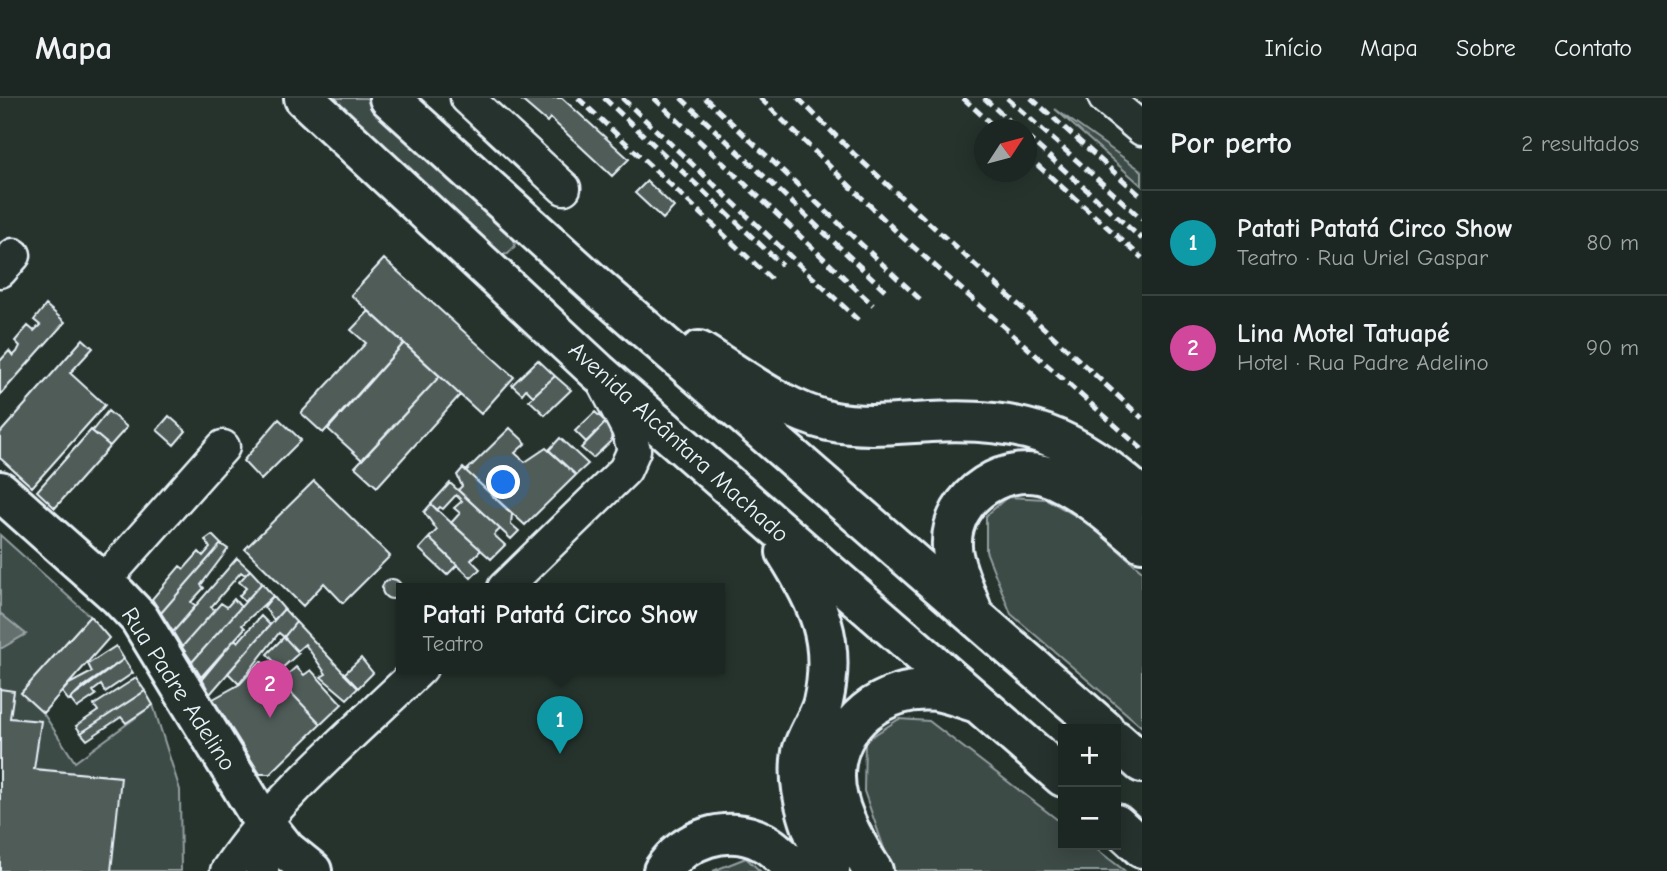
<!DOCTYPE html>
<html lang="pt">
<head>
<meta charset="utf-8">
<style>
  :root { --surface:#1c2622; --page:#252e2a; --text:#f1f3f6; --muted:#a0a5a5; --line:#3a4340; --accent:#ffd166 }
  body { margin:0; font-family:"Comic Neue",sans-serif; background:var(--page); color:var(--text) }
  .controls { position:absolute; right:21px; bottom:21px; display:grid; overflow:hidden; border-radius:0px; box-shadow:0 4px 18px #0003 }
  .controls button { width:63px; height:63px; display:grid; place-items:center; padding:0; border:0; border-bottom:2px solid var(--line); background:var(--surface); color:var(--text); font:35px sans-serif }
  .compass { position:absolute; left:974px; top:21px; width:63px; height:63px; border-radius:50%; background:var(--surface); box-shadow:0 4px 18px #0003; rotate:54deg }
  .you { position:absolute; left:504px; top:385px; width:24px; height:24px; margin:-18px; border:5px solid #fff; border-radius:50%; background:#1a73e8; box-shadow:0 0 0 10px #1a73e833 }
  .badge { display:grid; place-items:center; width:46px; height:46px; border-radius:50%; background:var(--accent); color:#fff; font-size:23px; font-weight:700 }
  .pin { position:absolute; translate:-50% -58px; filter:drop-shadow(0 2px 4px #0008) }
  .pin::after { content:''; position:absolute; top:37px; width:24px; height:21px; background:inherit; clip-path:polygon(0 0,100% 0,50% 100%) }
  .popup { position:absolute; left:396px; top:485px; width:329px; height:91px; box-sizing:border-box; display:grid; place-content:center; border-radius:0px; background:var(--surface); filter:drop-shadow(0 2px 5px #0005); font-size:23px; white-space:nowrap; color:var(--muted) }
  .popup b { font-size:26px; color:var(--text) }
  .popup::after { content:''; position:absolute; left:50%; top:100%; margin-left:-14px; border:14px solid transparent; border-top-color:var(--surface) }
  .list { margin:0; padding:0; list-style:none }
  h2 { display:flex; justify-content:space-between; align-items:center; height:91px; margin:0; padding:0 28px; font-size:30px }
  h2 small { font-size:23px; font-weight:400; color:var(--muted) }
  .list li { display:grid; grid-template-columns:46px 1fr auto; gap:21px; align-items:center; box-sizing:border-box; height:105px; padding:0 28px; border-top:2px solid var(--line) }
  .list b { display:block; font-size:26px; white-space:nowrap }
  .list p { margin:0; font-size:23px; white-space:nowrap; color:var(--muted) }
  .list em { font-size:23px; font-style:normal; color:var(--muted) }
  .map { position:relative; flex:none; width:1142px; height:773px; overflow:hidden }
  header { display:flex; align-items:center; gap:42px; box-sizing:border-box; height:98px; padding:0 35px; background:var(--surface); border-bottom:2px solid var(--line) }
  header strong { font-size:33px }
  nav { display:flex; gap:38px; margin-inline-start:auto; font-size:24px }
  main { display:flex }
  aside { flex:1; background:var(--surface) }
  .map>svg:first-child { display:block }
  .green { fill:#3e4b47; stroke:#939ea0; stroke-width:2 }
  .water { fill:#636f6d; stroke:#98a3a5; stroke-width:2 }
  .building { fill:#505c59; stroke:#e8f1f8; stroke-width:2 }
  .lines { fill:none; stroke-linecap:round; stroke-linejoin:round }
  .minor-casing { stroke:#e8f1f8; stroke-width:37 }
  .major-casing { stroke:#e8f1f8; stroke-width:44 }
  .highway-casing { stroke:#e8f1f8; stroke-width:44 }
  .minor { stroke:#26332d; stroke-width:32 }
  .major { stroke:#26332d; stroke-width:38 }
  .highway { stroke:#26332d; stroke-width:38 }
  .rail { stroke:#e8f1f8; stroke-width:5; stroke-dasharray:10 5; stroke-linecap:butt }
  .labels { text-anchor:middle; stroke-width:7; stroke-linejoin:round; paint-order:stroke }
  .street-label { font-size:24px; fill:#e8f1f8; stroke:#26332d }
</style>
</head>
<body>
<header>
<strong>Mapa</strong>
<nav><a>Início</a><a>Mapa</a><a>Sobre</a><a>Contato</a></nav>
</header>
<main>
<div class="map">
<svg width="1142" height="773" viewBox="0 0 1142 773">
  <rect width="100%" height="100%" fill="#26332d"/>
  <filter id="ink" filterUnits="userSpaceOnUse"><feTurbulence type="fractalNoise" baseFrequency=".0143" numOctaves="2"/><feDisplacementMap in="SourceGraphic" scale="14" xChannelSelector="R" yChannelSelector="G"/><feConvolveMatrix kernelMatrix="1 2 1 2 8 2 1 2 1" color-interpolation-filters="sRGB"/></filter>
  <g filter="url(#ink)">
    <path class="green" d="M323 0H366L513 133 515 148 508 156 496 157Z
      M1055 11 1142 73V88Z
      M1007 399 1046 401 1088 425 1142 473V629L1011 516 986 453V418Z
      M0 437 90 518 21 595 43 615 75 664 153 607 180 692 181 773H0Z
      M899 621 929 623 1063 726V747H1091L1125 773H892L864 693 865 643Z
      M746 760 760 773H713Z"/>
    <path class="water" d="M0 515 26 536 2 550H0Z"/>
    <path class="building" d="M519 0H562L629 61 612 78 550 20 547 24Z
      M647 83 674 109 663 121 635 95Z
      M384 161 514 279 481 316 351 197Z
      M46 207 65 224 0 297V263L9 253 13 258 17 254 20 248 15 243 28 228 34 233 40 227 34 222Z
      M369 213 404 245 323 335 301 315 366 245 351 232Z
      M83 241 93 250 70 275 105 307 32 389 0 360V335Z
      M404 245 440 278 362 362 328 331Z
      M538 262 555 278 533 298 526 291 522 296 512 287Z
      M440 278 460 297 377 389 355 369Z
      M555 278 571 292 545 317 529 302Z
      M108 313 127 329 110 348 92 333Z
      M595 314 606 324 586 344 575 333Z
      M169 318 186 333 174 347 157 332Z
      M279 321 301 342 261 382 243 363Z
      M606 324 612 330 611 343 593 360 581 350Z
      M510 330 526 345 515 355 525 364 546 350 576 377 525 427 466 373Z
      M91 332 110 348 55 410 37 393Z
      M560 340 588 366 576 377 549 352Z
      M463 370 512 416 511 426 519 433 511 441 458 392 462 388 457 377Z
      M314 383 390 458 343 505 324 485 303 508 245 451Z
      M450 385 500 431 494 437 505 447 491 461 451 425 460 415 454 410 462 403 456 397 443 411 440 409 437 412 431 406Z
      M431 406 481 452 471 462 480 471 471 480 429 440 437 432 424 414Z
      M212 437 221 446 161 515 152 501 180 468 184 471 199 454 203 458 210 450 205 442Z
      M429 440 457 467 447 477 419 451Z
      M221 446 228 451 201 487 204 490 191 504 196 508 173 534 161 515Z
      M237 460 250 472 245 477 241 474 211 509 215 512 182 549 173 534Z
      M250 472 262 485 245 504 239 498 246 490 239 484Z
      M382 491a10 10 0 1 1 20 0a10 10 0 1 1-20 0Z
      M262 485 273 498 242 527 245 530 201 579 192 564Z
      M273 498 284 511 274 522 264 509Z
      M234 501 241 509 192 564 182 549 221 505 227 509Z
      M284 511 296 524 284 539 279 535 239 586 228 575Z
      M90 518 109 540 43 615 21 595Z
      M261 518 270 527 210 596 202 581 235 541 238 544Z
      M296 524 358 590 347 601 321 579 326 576 305 546 297 553 284 539Z
      M284 539 299 555 281 571 267 556Z
      M116 548 124 561 83 589 69 603 62 594 69 586 92 574 88 566Z
      M361 560 373 575 358 590 344 576Z
      M124 561 133 575 105 594 101 587 93 593 96 597 77 610 70 601Z
      M261 563 321 626 270 676H260L213 601 240 586Z
      M296 569 304 577 311 572 342 606 321 626 280 583Z
      M136 580 145 593 81 635 76 628 98 613 94 607Z
      M0 591 14 593 10 620 41 623 34 671 121 679 111 773H0Z
      M145 593 153 607 126 625 121 619 87 642 81 635Z"/>
    <g class="lines">
      <g class="minor-casing">
        <path id="minor" d="M467 0 564 90
          M1105 0 1142 31
          M0 173 14 157
          M103 484 223 349
          M504 490 625 372 634 352 628 331 604 285
          M227 773C272 703 361 629 421 570
          M262 773 265 726"/>
      </g>
      <g class="major-casing">
        <path id="major" d="M0 393 118 498 139 520 260 719 286 752 312 773"/>
      </g>
      <g class="highway-casing">
        <path id="highway" d="M304 0 598 274 1063 679
          M389 0 596 188 1104 631
          M699 253C740 278 782 312 829 323 863 330 896 326 930 324 1023 319 1073 337 1142 400
          M786 454C818 505 837 542 823 604 819 621 806 637 802 654 795 694 814 738 830 773
          M973 516C967 495 953 470 952 449 949 397 1009 360 1055 381 1087 396 1115 421 1142 444
          M1116 642 1142 665
          M1116 726 1142 750
          M663 773C683 741 728 725 763 744 776 751 787 763 796 773
          M873 773C856 747 835 711 835 679 834 626 884 587 936 593 949 595 964 601 977 605"/>
      </g>
      <use href="#minor" class="minor"/>
      <use href="#major" class="major"/>
      <use href="#highway" class="highway"/>
      <path class="rail" d="M578 0 771 181
        M604 0 782 167
        M622 0 858 222
        M654 0 873 207
        M681 0 886 193
        M705 0 924 205
        M760 0 900 137 1142 351
        M798 0 854 56 1142 320
        M963 0 998 32
        M984 0 1019 32
        M1007 0 1142 121
        M1031 0 1142 99
        M1026 38 1142 141
        M1026 57 1142 160"/>
    </g>
  </g>
  <g class="labels">
    <g class="street-label">
      <text transform="translate(679 344) rotate(42)" y="8">Avenida Alcântara Machado</text>
      <text transform="translate(179 591) rotate(57)" y="8">Rua Padre Adelino</text>
    </g>
  </g>
</svg>
<div class="controls">
<button>+</button>
<button>−</button>
</div>
<svg class="compass" viewBox="-18 -18 36 36"><path d="M0-13l5 13h-10z" fill="#e53935"/><path d="M0 13l5-13h-10z" fill="#a0a5a5"/></svg>
<div class="you"></div>
<div class="pin badge" style="left:560px;top:656px;background:#0f9aa8">1</div>
<div class="popup"><b>Patati Patatá Circo Show</b>Teatro</div>
<div class="pin badge" style="left:270px;top:620px;background:#d1479c">2</div>
</div>
<aside>
<h2>Por perto<small>2 resultados</small></h2>
<ul class="list">
<li><span class="badge" style="background:#0f9aa8">1</span><div><b>Patati Patatá Circo Show</b><p>Teatro · Rua Uriel Gaspar</p></div><em>80 m</em></li>
<li><span class="badge" style="background:#d1479c">2</span><div><b>Lina Motel Tatuapé</b><p>Hotel · Rua Padre Adelino</p></div><em>90 m</em></li>
</ul>
</aside>
</main>
</body>
</html>
